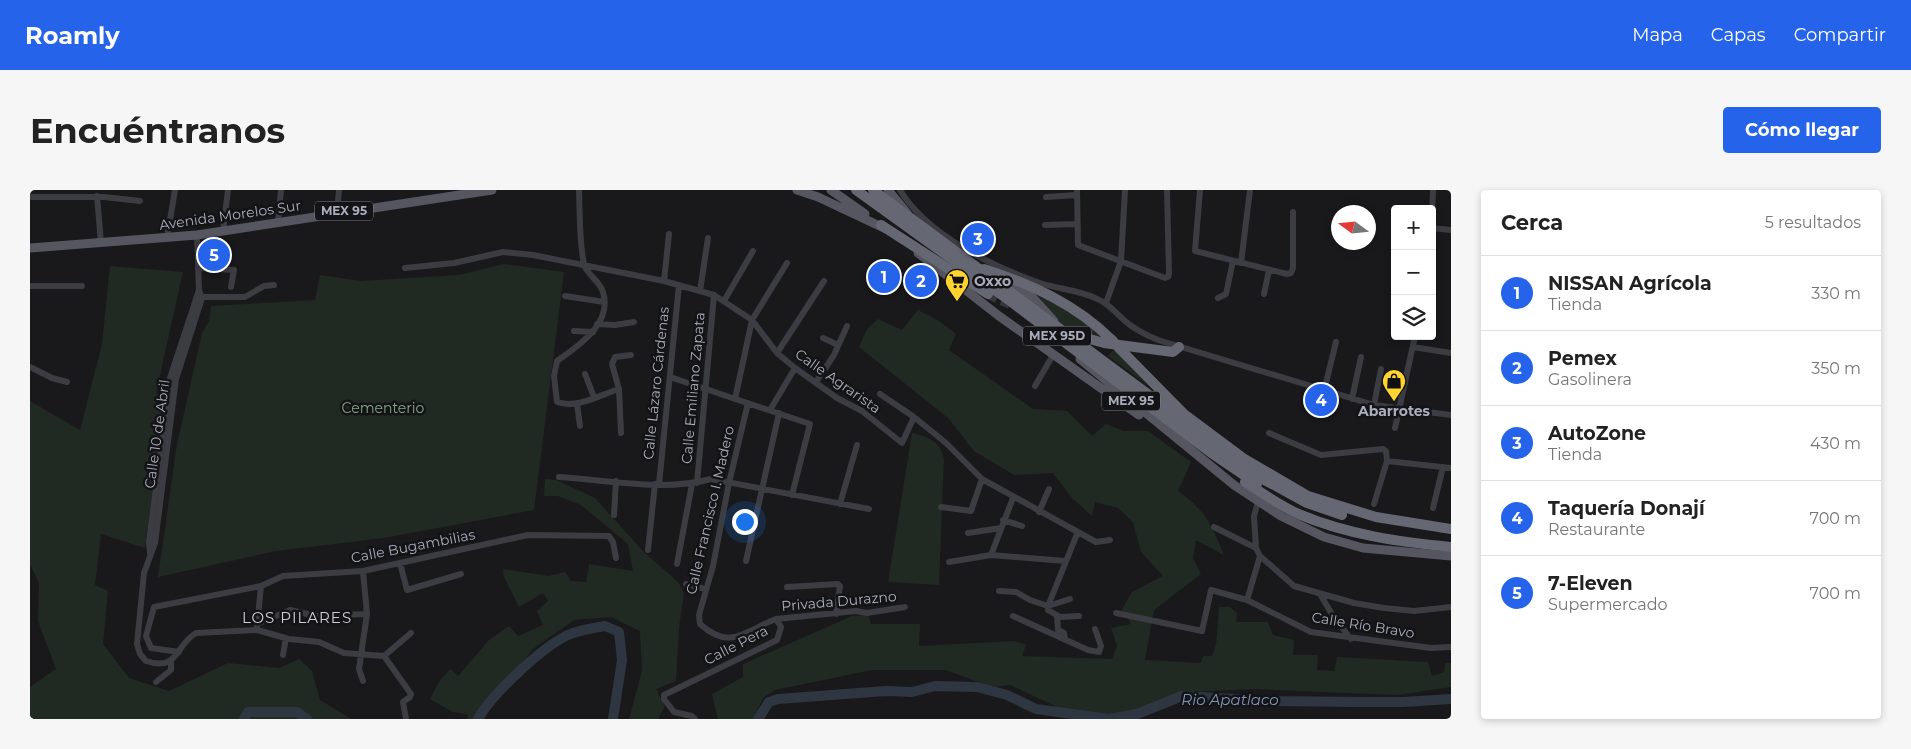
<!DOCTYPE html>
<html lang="es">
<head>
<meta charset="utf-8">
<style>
  :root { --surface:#fff; --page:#f6f6f6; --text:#222; --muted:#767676; --line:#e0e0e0; --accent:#2563eb }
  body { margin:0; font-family:Montserrat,sans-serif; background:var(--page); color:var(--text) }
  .controls { position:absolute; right:15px; top:15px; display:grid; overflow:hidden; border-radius:5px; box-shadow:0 2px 8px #0003 }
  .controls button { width:45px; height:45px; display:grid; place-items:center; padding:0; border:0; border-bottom:1px solid var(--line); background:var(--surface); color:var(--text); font:25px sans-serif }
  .compass { position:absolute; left:1301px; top:15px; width:45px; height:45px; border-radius:50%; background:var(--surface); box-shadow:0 2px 8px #0003; rotate:285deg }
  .you { position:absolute; left:714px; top:331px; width:18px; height:18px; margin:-12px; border:4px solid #fff; border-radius:50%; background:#1a73e8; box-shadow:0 0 0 8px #1a73e833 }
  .badge { display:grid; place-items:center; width:32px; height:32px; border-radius:50%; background:var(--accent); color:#fff; font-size:16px; font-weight:700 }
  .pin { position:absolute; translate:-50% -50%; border:2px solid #fff; box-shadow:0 1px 5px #0006 }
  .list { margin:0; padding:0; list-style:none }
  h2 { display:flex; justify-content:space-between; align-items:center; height:65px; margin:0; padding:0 20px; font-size:21px }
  h2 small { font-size:16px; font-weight:400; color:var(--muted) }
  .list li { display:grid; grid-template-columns:32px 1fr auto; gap:15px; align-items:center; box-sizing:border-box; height:75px; padding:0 20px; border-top:1px solid var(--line) }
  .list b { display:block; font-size:19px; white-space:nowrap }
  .list p { margin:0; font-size:16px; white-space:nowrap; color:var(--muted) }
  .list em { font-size:16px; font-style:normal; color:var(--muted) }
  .icon { flex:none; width:28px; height:28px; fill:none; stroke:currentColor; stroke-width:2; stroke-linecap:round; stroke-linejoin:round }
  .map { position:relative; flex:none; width:1421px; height:529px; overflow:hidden; border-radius:5px }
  header { display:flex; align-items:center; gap:30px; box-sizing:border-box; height:70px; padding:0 25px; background:var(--accent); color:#fff }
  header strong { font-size:24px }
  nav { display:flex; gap:28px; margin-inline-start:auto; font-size:18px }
  .intro { display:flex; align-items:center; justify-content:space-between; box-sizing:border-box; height:120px; padding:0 30px }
  h1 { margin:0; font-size:35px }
  .button { padding:12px 22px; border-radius:5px; background:var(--accent); color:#fff; font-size:18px; font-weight:700 }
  main { display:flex; gap:30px; padding:0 30px }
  aside { flex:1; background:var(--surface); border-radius:5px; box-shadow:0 2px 8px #0003 }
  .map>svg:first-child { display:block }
  .green { fill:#202a23 }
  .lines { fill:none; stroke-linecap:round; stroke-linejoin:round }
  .river { stroke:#2e3641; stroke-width:10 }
  .highway-tunnel { stroke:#36373b; stroke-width:10; stroke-dasharray:10 5; stroke-linecap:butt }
  .minor { stroke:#3c3c43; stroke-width:6 }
  .major { stroke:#555660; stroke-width:9 }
  .highway { stroke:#656772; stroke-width:10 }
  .highway-bridge { stroke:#656772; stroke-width:10 }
  .labels { text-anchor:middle; stroke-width:5; stroke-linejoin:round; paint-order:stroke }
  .shield { fill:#141416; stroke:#7d7f8a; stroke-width:1 }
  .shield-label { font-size:12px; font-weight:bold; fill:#aaadbc }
  .street-label { font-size:14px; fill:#aaadbc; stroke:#141416 }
  .poi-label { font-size:14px; font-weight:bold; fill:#aaadbc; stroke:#141416; text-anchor:start }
  .park-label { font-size:14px; fill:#80a888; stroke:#141416 }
  .neighbourhood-label { font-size:15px; letter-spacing:1px; fill:#cccdd7; stroke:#141416 }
  .water-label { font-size:15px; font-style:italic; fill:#8096b9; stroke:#141416 }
</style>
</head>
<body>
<header>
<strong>Roamly</strong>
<nav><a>Mapa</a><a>Capas</a><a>Compartir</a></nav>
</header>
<div class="intro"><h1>Encuéntranos</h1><a class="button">Cómo llegar</a></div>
<main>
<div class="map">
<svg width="1421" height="529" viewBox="0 0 1421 529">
  <rect width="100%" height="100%" fill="#19191b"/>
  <path class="green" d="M474 74 534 82 504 320 354 348 246 361 128 387 147 254 172 143 179 131 181 116 285 110 290 85 331 91 429 85Z
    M80 76 153 82 126 203 135 207 115 358 71 344 65 395 78 401 73 454 99 488 139 501 198 473 249 478 269 469 282 481 290 510 321 529H0V497L26 479 8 431 9 393 0 374V211L50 240 72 154Z
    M992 97 1042 122 1076 149 1034 139Z
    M888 120 909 131 926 144 919 160 1003 219 1037 221 1062 246 1076 234 1094 241H1118L1161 272 1148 301C1176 321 1181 333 1194 365L1166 350 1163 368 1171 384 1124 420 1115 470 1171 473 1173 466H1182L1186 455 1189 417H1200L1207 423 1206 432H1238L1243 445 1264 450 1263 465H1288L1287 480 1304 481 1307 467 1398 472 1402 486 1414 482 1415 473H1421V497L1368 505 1225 499 1162 502 1099 525 1042 524 980 495 962 497 916 480H842L745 500 733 508 723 529H688L682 504 713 487V474L822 426 838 425 841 434H890L889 456 984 451 996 455 992 466 1082 469 1087 456 1081 438 1101 434 1092 419 1102 402 1133 386 1111 362 1103 332 1088 318 1065 312 1062 326 1042 308 1023 283 984 285 944 261 918 228 829 157 837 139 848 129 872 140Z
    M1084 159 1124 200 1078 166Z
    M882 243C899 247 910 251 914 269L909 395 858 392Z
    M515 289 526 290 565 308 613 361 649 393 654 404 649 437 646 491 626 499 635 516 628 529H599L612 481 610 441 581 427 544 430 503 459 450 529H437L438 525 423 522 400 509 408 493 420 479 428 486 459 450 479 436 488 446 513 435 507 421 518 411 513 403 489 417 474 387 473 379 519 386 535 382 541 391 556 392 559 374 603 381 598 354 551 315 528 306H514Z"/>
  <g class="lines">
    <path class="river" d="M214 529 218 522H267L277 529
      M448 529C461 505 512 457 538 445 549 440 562 438 575 436L589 442 592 470 583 529
      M728 529 739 512 748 509 856 501 882 502 905 496 947 497 977 505 1006 519 1079 529 1107 524 1152 506 1243 511 1326 512H1374L1421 509"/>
    <path class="highway-tunnel" d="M958 104 980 114"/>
    <path class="minor" d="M549 0C550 23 549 52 554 74 556 84 570 91 573 102 583 134 548 156 527 171L524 186 527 212C547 219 570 205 589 199
      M870 0C896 44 963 77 1010 93 1028 99 1049 100 1065 108 1078 113 1085 122 1095 131 1105 140 1116 145 1128 150L1344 215 1421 225
      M1047 0 1048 55 1135 88 1138 87 1139 83 1137 0
      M1170 0 1165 61 1257 84 1261 83 1263 78V22
      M67 6 71 53
      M0 7H74L110 11
      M1016 7 1047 5
      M307 22 309 0
      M1402 25 1403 0
      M248 33 251 0
      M1015 35 1047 34
      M1402 38 1421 40
      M193 41 198 0
      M167 45 169 100 172 108 146 189 125 353 114 383 107 454 110 464 116 471C149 482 145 455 166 443L227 440 259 449 289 452 314 463 354 466 381 443
      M137 48 145 0
      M1211 73 1220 0
      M170 78 204 80 201 97
      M375 78 424 73 473 62 503 65 634 91 684 105 722 130 747 163 765 178 807 208 832 221 872 253 884 227
      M634 91 639 44
      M0 96H52
      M670 101 678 48
      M1234 104 1239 80
      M535 106 574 112
      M169 107H215L234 96 244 95
      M1188 108 1196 104 1203 71
      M694 111 723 61
      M1076 113 1091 71 1095 0
      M567 134 585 135 604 132
      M544 141 563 142
      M793 148 808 155
      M1383 157 1421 163
      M747 163 794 91
      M0 177 22 188 37 192
      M555 184 564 207
      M640 187 780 234 762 305
      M786 192 804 165 817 136
      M1005 196 1023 165
      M1294 201 1306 152
      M850 204 884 227 916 253 952 289 1066 352 1080 350
      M705 209 722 130 757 73
      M1322 209 1331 167
      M718 213 699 293 683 376 669 425 670 434C701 462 716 440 746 429L826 421 837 423 875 417
      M547 214 550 236
      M1344 215 1351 179
      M740 220 765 178
      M1365 238 1385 146
      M591 243 589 199 582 174 585 167 601 165
      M1239 243 1291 265 1353 259 1356 261 1357 271 1344 314
      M1357 271 1421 278
      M529 287C578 290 633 302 681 289L839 319
      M667 293 684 105
      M629 294 649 95
      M1228 312 1224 326 1226 358 1230 366 1264 396 1324 413 1354 418 1384 421 1421 417
      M810 314 827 255
      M911 317 941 321 952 289
      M1403 318 1413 277
      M1009 322 1019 299
      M584 325 586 291
      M973 330 992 336
      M1184 337 1226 358
      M938 343 971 338
      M1047 344 1018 416V420L1030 427 1049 426
      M618 360 625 294
      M120 363 119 352 140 188 169 100
      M961 365 983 308
      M716 371 749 223
      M919 372 961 365 1035 371
      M370 373 377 400 431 384
      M647 374 662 294
      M333 381 337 424 329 479 333 491
      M656 394 675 399
      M757 397 808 394 810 396 806 424
      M969 401 986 402 1000 410 1018 416
      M1290 404 1303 426 1321 449
      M1217 410 1230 366
      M1018 416 1040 409
      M1086 423 1172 441 1181 400 1217 410 1281 442 1401 458 1421 457
      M983 426 1058 460 1069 462 1071 456 1065 439
      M1027 426 1028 440 1034 443 1035 449
      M227 434 260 420 286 426 337 424
      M227 437 231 396
      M149 462 121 458 116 446 124 417 231 396 253 386 333 381 498 345 579 346 583 352 586 368
      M253 465 256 448
      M354 466 381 504 380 507 373 512 376 529
      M126 492 141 480V471
      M665 529 662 526 644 522 634 509V505L747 450 751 437 746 429"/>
    <path class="major" d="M767 0 788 7 856 39
      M801 0 835 24
      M858 0 877 23
      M0 58 167 45 462 0
      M888 63 969 126 1109 225
      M968 87 1002 107 1024 131
      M1050 169 1204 295 1251 326 1294 347 1333 358 1421 366"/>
    <path class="highway" d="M851 35 958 104
      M954 79C1003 95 1045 114 1082 150
      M1038 143 1074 153 1143 162 1149 157
      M1090 159 1154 224 1213 268 1278 306 1346 327 1421 339
      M1231 288 1277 313 1312 325
      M1215 292C1233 303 1251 317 1271 325 1319 345 1370 352 1421 357"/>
    <path class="highway-bridge" d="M826 0 980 111 1180 262 1227 294
      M843 0 1231 288
      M1082 150 1090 159"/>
  </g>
  <defs>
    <g id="supermarket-pin" transform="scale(1.25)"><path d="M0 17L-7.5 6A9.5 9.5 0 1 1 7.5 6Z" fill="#ffd42e" stroke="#141416"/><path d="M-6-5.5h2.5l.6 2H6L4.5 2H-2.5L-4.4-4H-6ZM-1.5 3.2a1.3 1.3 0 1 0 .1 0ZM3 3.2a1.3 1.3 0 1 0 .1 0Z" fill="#111"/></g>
    <g id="shop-pin" transform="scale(1.25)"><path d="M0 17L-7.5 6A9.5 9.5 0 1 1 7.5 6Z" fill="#ffd42e" stroke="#141416"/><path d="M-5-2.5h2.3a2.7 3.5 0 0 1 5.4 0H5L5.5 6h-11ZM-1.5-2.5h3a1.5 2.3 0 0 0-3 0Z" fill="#111"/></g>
  </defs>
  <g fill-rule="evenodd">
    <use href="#supermarket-pin" x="927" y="91"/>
    <use href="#shop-pin" x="1364" y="191"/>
  </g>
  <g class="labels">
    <g class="shield">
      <rect x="285" y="11.5" width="58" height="19" rx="4"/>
      <rect x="993" y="136.5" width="68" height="19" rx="4"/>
      <rect x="1072" y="201.5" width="58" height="19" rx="4"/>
    </g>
    <g class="shield-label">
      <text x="314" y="25">MEX 95</text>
      <text x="1027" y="150">MEX 95D</text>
      <text x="1101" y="215">MEX 95</text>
    </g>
    <g class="street-label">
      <text transform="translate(200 25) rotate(-8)" y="5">Avenida Morelos Sur</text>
      <text transform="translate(808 191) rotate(35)" y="5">Calle Agrarista</text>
      <text transform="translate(626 193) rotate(-84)" y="5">Calle Lázaro Cárdenas</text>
      <text transform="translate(663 198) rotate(-85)" y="5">Calle Emiliano Zapata</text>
      <text transform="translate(127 244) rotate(-82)" y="5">Calle 10 de Abril</text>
      <text transform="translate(680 320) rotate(-77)" y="5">Calle Francisco I. Madero</text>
      <text transform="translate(383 356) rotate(-11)" y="5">Calle Bugambilias</text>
      <text transform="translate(809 411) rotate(-5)" y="5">Privada Durazno</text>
      <text transform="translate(1333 435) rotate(9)" y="5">Calle Río Bravo</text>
      <text transform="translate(706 455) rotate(-27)" y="5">Calle Pera</text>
    </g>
    <g class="poi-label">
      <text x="944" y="96">Oxxo</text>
      <text x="1364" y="226" text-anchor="middle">Abarrotes</text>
    </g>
    <g class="park-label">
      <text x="353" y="223">Cementerio</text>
    </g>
    <g class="neighbourhood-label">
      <text x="267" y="433">LOS PILARES</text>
    </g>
    <g class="water-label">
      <text x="1200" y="515">Rio Apatlaco</text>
    </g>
  </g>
</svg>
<div class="controls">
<button>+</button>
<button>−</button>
<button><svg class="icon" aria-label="layers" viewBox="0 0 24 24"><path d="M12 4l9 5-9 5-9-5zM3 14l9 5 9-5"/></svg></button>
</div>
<svg class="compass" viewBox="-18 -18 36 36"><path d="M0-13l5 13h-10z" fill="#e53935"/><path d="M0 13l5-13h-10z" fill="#767676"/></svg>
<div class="you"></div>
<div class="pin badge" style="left:854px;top:87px">1</div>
<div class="pin badge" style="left:891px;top:91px">2</div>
<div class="pin badge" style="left:948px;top:49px">3</div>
<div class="pin badge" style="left:1291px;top:210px">4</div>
<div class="pin badge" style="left:184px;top:65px">5</div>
</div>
<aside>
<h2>Cerca<small>5 resultados</small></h2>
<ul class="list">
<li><span class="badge">1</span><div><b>NISSAN Agrícola</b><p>Tienda</p></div><em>330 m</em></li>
<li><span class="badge">2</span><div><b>Pemex</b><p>Gasolinera</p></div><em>350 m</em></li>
<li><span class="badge">3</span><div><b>AutoZone</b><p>Tienda</p></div><em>430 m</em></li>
<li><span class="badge">4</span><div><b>Taquería Donají</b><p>Restaurante</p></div><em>700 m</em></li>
<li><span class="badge">5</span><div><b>7-Eleven</b><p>Supermercado</p></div><em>700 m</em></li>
</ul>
</aside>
</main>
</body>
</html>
